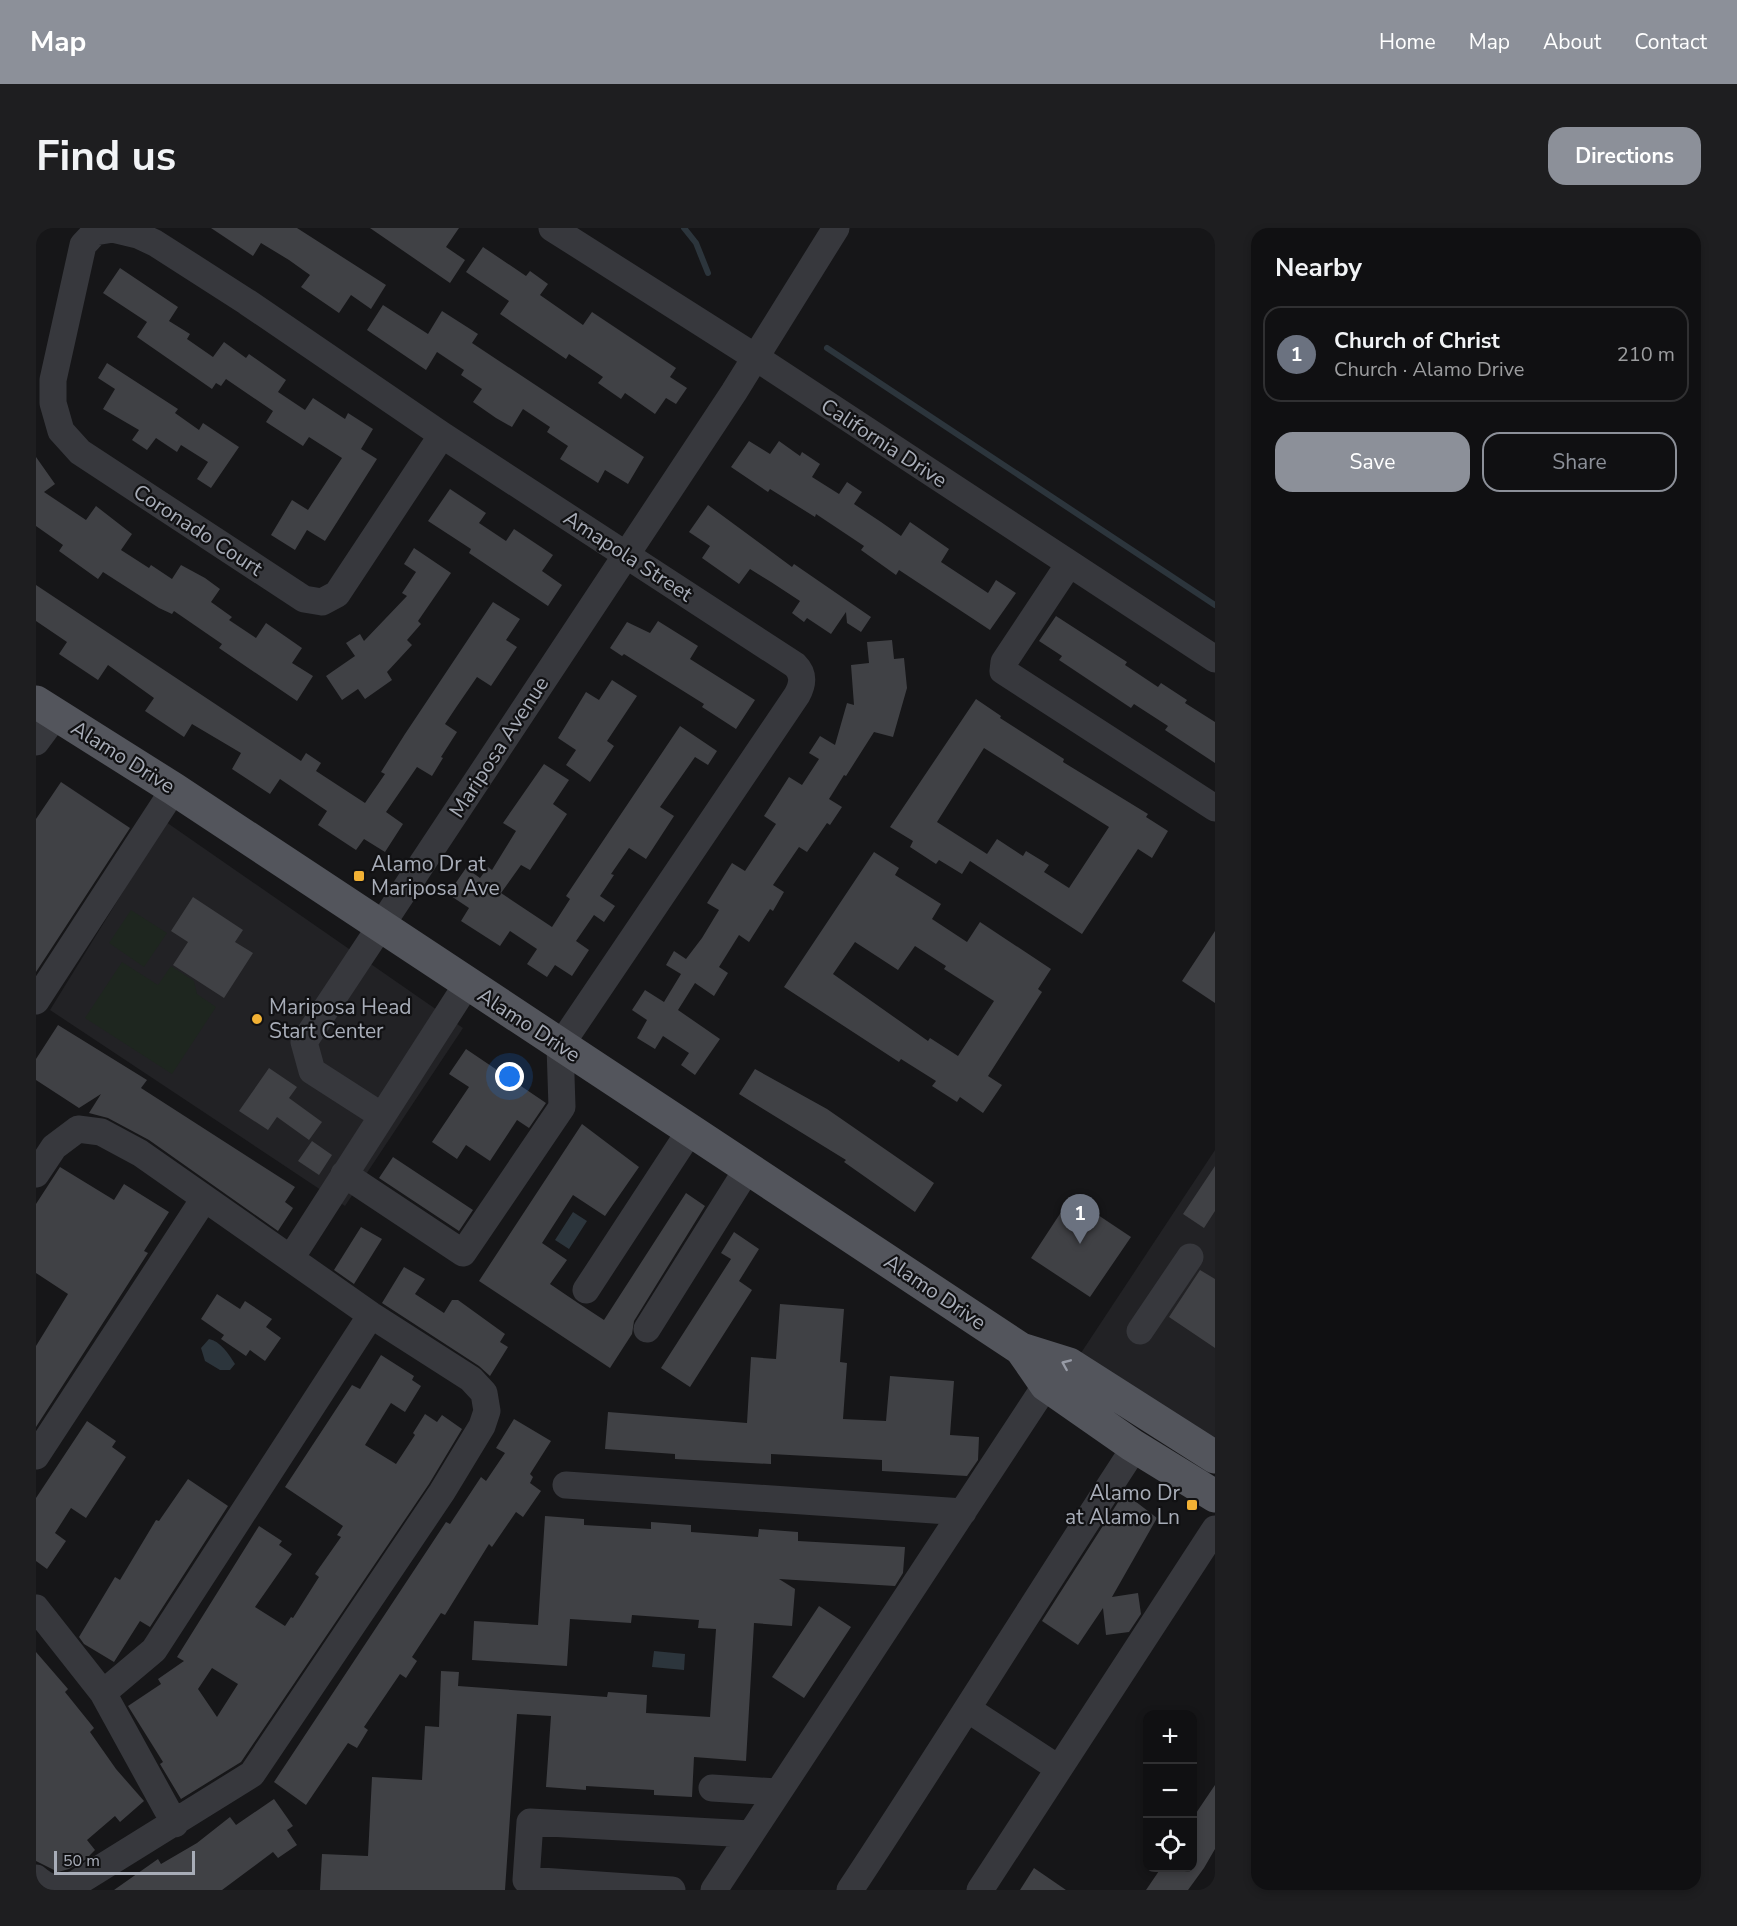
<!DOCTYPE html>
<html lang="en">
<head>
<meta charset="utf-8">
<style>
  :root { --surface:#101012; --page:#1e1e20; --text:#f1f3f6; --muted:#9c9d9f; --line:#303032; --accent:#8c9099 }
  body { margin:0; font-family:"Nunito Sans",sans-serif; background:var(--page); color:var(--text) }
  .controls { position:absolute; right:18px; bottom:18px; display:grid; overflow:hidden; border-radius:12px; box-shadow:0 3px 9px #0003 }
  .controls button { width:54px; height:54px; display:grid; place-items:center; padding:0; border:0; border-bottom:2px solid var(--line); background:var(--surface); color:var(--text); font:30px sans-serif }
  .scale { position:absolute; left:18px; bottom:15px; width:141px; box-sizing:border-box; padding-left:6px; border:3px solid #a8adb8; border-top:0; font-size:16px; line-height:21px; white-space:nowrap; color:#a8adb8; -webkit-text-stroke:4px #111113; paint-order:stroke }
  .you { position:absolute; left:474px; top:849px; width:21px; height:21px; margin:-15px; border:4px solid #fff; border-radius:50%; background:#1a73e8; box-shadow:0 0 0 9px #1a73e833 }
  .badge { display:grid; place-items:center; width:39px; height:39px; border-radius:50%; background:var(--accent); color:#fff; font-size:20px; font-weight:700 }
  .pin { position:absolute; translate:-50% -50px; filter:drop-shadow(0 2px 3px #0008) }
  .pin::after { content:''; position:absolute; top:32px; width:21px; height:18px; background:inherit; clip-path:polygon(0 0,100% 0,50% 100%) }
  .list { margin:0; padding:0; list-style:none }
  h2 { display:flex; justify-content:space-between; align-items:center; height:78px; margin:0; padding:0 24px; font-size:26px }
  h2 small { font-size:20px; font-weight:400; color:var(--muted) }
  .list li { display:grid; grid-template-columns:39px 1fr auto; gap:18px; align-items:center; box-sizing:border-box; height:96px; margin:0 12px 12px; padding:0 12px; border:2px solid var(--line); border-radius:18px }
  .list b { display:block; font-size:22px; white-space:nowrap }
  .list p { margin:0; font-size:20px; white-space:nowrap; color:var(--muted) }
  .list em { font-size:20px; font-style:normal; color:var(--muted) }
  .actions { display:flex; gap:12px; padding:18px 24px }
  .actions a { flex:1; padding:14px 0; border:2px solid var(--accent); border-radius:18px; text-align:center; font-size:21px; color:var(--accent) }
  .actions .main { background:var(--accent); color:#fff }
  .icon { flex:none; width:33px; height:33px; fill:none; stroke:currentColor; stroke-width:2; stroke-linecap:round; stroke-linejoin:round }
  .map { position:relative; flex:none; width:1179px; height:1662px; overflow:hidden; border-radius:18px }
  header { display:flex; align-items:center; gap:36px; box-sizing:border-box; height:84px; padding:0 30px; background:var(--accent); color:#fff }
  header strong { font-size:28px }
  nav { display:flex; gap:33px; margin-inline-start:auto; font-size:21px }
  .intro { display:flex; align-items:center; justify-content:space-between; box-sizing:border-box; height:144px; padding:0 36px }
  h1 { margin:0; font-size:42px }
  .button { padding:15px 27px; border-radius:18px; background:var(--accent); color:#fff; font-size:21px; font-weight:700 }
  main { display:flex; gap:36px; padding:0 36px }
  aside { flex:1; background:var(--surface); border-radius:18px; box-shadow:0 3px 9px #0003 }
  .map>svg:first-child { display:block }
  .built { fill:#222225 }
  .green { fill:#1e261f }
  .water { fill:#2c353c }
  .lines { fill:none; stroke-linecap:round; stroke-linejoin:round }
  .stream { stroke:#2c353c; stroke-width:6 }
  .building { fill:#404145; fill-rule:evenodd }
  .minor { stroke:#37383d; stroke-width:27 }
  .major { stroke:#53555c; stroke-width:33 }
  .oneway { stroke:#979ba6 }
  .poi-dot { fill:#f2b134; stroke:#111113; stroke-width:2 }
  .labels { text-anchor:middle; stroke-width:4.5; stroke-linejoin:round; paint-order:stroke }
  .street-label { font-size:21px; fill:#a8adb8; stroke:#111113 }
  .poi-label { font-size:21px; fill:#a8adb8; stroke:#111113; text-anchor:start }
</style>
</head>
<body>
<header>
<strong>Map</strong>
<nav><a>Home</a><a>Map</a><a>About</a><a>Contact</a></nav>
</header>
<div class="intro"><h1>Find us</h1><a class="button">Directions</a></div>
<main>
<div class="map">
<svg width="1179" height="1662" viewBox="0 0 1179 1662">
  <rect width="100%" height="100%" fill="#161618"/>
  <path class="built" d="M130 594 427 800 309 978 14 782Z
    M1179 922V1217L1041 1131Z"/>
  <path class="green" d="M95 682 131 705 108 739 73 715Z
    M86 734 122 757 135 738 158 753 161 766 180 779 136 846 49 790Z"/>
  <path class="water" d="M537 984 551 993 533 1021 519 1012Z
    M173 1111C184 1113 193 1126 199 1136L194 1142H184L169 1133 165 1120Z
    M618 1423 649 1426 648 1442 616 1439Z"/>
  <g class="lines">
    <path class="stream" d="M648 0 660 15 672 45
      M791 120 1179 377"/>
  </g>
  <path class="building" d="M175 0H261L350 57 335 81 315 67 303 85 265 59 274 47 253 32 225 15 217 28Z
    M334 0H423L410 19 429 32 414 55Z
    M447 19 490 48 494 43 512 56 504 67 547 97 556 84 640 140 634 149 651 160 640 176 630 170 619 186 589 165 585 171 562 155 567 149 533 126 530 131 464 86 473 73 430 44Z
    M84 40 142 79 133 93 154 106 151 111 177 129 188 114 210 130 213 126 250 152 242 164 269 182 277 170 309 191 312 185 337 201 325 221 341 231 289 313 271 302 259 322 235 307 256 272 272 282 306 230 273 209 267 218 230 194 237 183 190 151 185 158 180 155 176 161 101 109 111 94 67 65Z
    M347 77 392 106 406 83 442 106 436 115 608 229 592 256 569 242 562 255 524 231 532 218 511 204 514 199 487 181 476 199 460 190 437 174 446 161 425 147 428 142 401 124 390 142 331 102Z
    M71 135 142 181 139 185 163 202 167 195 203 219 175 260 161 251 172 234 145 217 141 224 120 210 111 222 96 212 103 202 67 181 79 161 62 150Z
    M713 213 734 226 743 213 764 228 766 224 784 236 776 249 803 266 811 254 826 264 818 276 845 294 865 308 874 294 913 321 905 334 952 365 960 352 980 365 954 402 863 342 860 347 825 322 828 318 780 286 779 289 734 261 732 264 695 239Z
    M0 229 19 256 8 264 50 292 60 278 96 306 85 322 113 340 115 337 136 351 145 337 169 350 184 361 175 374 196 389 193 392 220 410 230 395 266 420 256 435 277 448 261 473 183 420 186 416 138 383 136 386 123 380 67 344 62 351 23 323 27 317 0 298Z
    M414 261 450 285 443 295 470 313 478 301 517 327 506 343 526 357 512 378 433 325 435 321 392 293Z
    M672 277 756 339 758 336 835 389 825 404 811 395 810 384 795 406 771 390 768 394 756 385 764 373 735 354 714 341 703 356 666 330 674 318 653 304Z
    M378 320 415 345 382 393 385 396 371 412 376 417 351 444 356 452 329 471 322 461 306 472 290 448 319 428 310 415 324 406 328 413 371 368 366 365 380 344 368 336Z
    M0 357 265 533 270 525 285 535 280 543 329 575 349 546 345 544 369 506 457 374 484 391 470 412 481 419 455 458 441 449 421 478 409 496 421 504 405 529 407 530 396 548 381 539 350 584 367 596 349 624 328 611 320 622 282 597 291 583 244 551 234 566 196 541 205 525 156 496 148 509 109 483 118 470 72 437 62 452 23 426 31 414 0 393Z
    M1020 388 1091 434 1089 437 1122 459 1125 455 1151 472 1149 475 1179 494V535L1129 502 1132 498 1098 476 1095 480 1023 432 1026 428 1003 413Z
    M622 393 662 418 654 431 719 472 700 501 666 479 668 476 588 426 586 428 574 420 591 394 614 405Z
    M856 412 858 431 868 430 871 460 857 509 838 504 810 548 808 547 793 571 806 579 794 597 791 595 771 624 763 619 737 657 748 664 737 683 734 681 713 714 703 707 683 739 692 745 678 768 659 755 642 782 684 811 659 847 645 837 653 825 627 808 619 821 601 810 611 792 596 782 609 762 628 774 645 746 630 737 638 723 650 731 666 710 683 682 671 675 696 635 709 643 740 596 728 588 753 549 766 557 783 531 773 525 784 508 799 517 811 475 818 477 815 437 833 435 831 414Z
    M576 452 601 468 571 513 578 518 554 554 530 537 540 522 522 510 550 464 563 472Z
    M940 471 965 488 964 490 1028 531 1027 534 1112 586 1110 589 1132 603 1116 630 1102 621 1046 706 934 633 926 646 903 632 900 636 874 619 877 613 854 599ZM948 520 1073 599 1033 660 1008 644 1013 637 990 623 987 628 961 611 951 626 901 594Z
    M644 498 681 523 672 537 659 529 624 579 638 588 610 631 593 620 575 646 578 647 564 668 579 678 568 694 558 687 540 713 553 722 536 748 519 737 511 749 491 736 501 721 474 703 464 718 425 693 433 680 412 666 430 640 444 650 452 639 456 642 480 603 467 595 508 536 533 552 517 576 531 586 494 642 485 637 465 665 516 699 534 671 530 668Z
    M25 554 94 600 0 744V591Z
    M838 624 863 640 859 647 905 676 896 691 931 714 944 694 1015 741 1002 761 1006 764 952 848 966 857 947 885 924 869 921 874 896 858 900 853 865 831 863 834 748 759ZM819 714 862 742 879 718 910 738 908 741 958 773 922 828 894 810 892 813 797 746Z
    M157 669 207 702 199 714 217 725 188 770 137 737 152 714 135 703Z
    M1179 703V775L1146 753Z
    M22 797 111 852 105 860 259 959 249 974 257 980 242 1003 113 912 72 890 53 885 65 866 43 880 0 852V831Z
    M430 821 510 875 493 900 481 892 454 933 430 917 421 931 396 914 433 859 413 846Z
    M233 840 261 859 253 870 286 894 273 912 241 889 232 902 203 883Z
    M719 841 791 881 898 955 879 984 808 934 810 932 703 866Z
    M546 896 603 939 569 988 537 967 506 1015 531 1032 514 1056 542 1075 568 1092 650 965 669 978 598 1093 596 1106 574 1140 443 1053Z
    M276 913 296 927 283 947 262 933Z
    M357 929 437 982 423 1003 343 950Z
    M1179 938V983L1168 1000 1147 986Z
    M24 939 78 972 88 956 133 984 108 1023 112 1025 0 1199V1118L32 1066 0 1045V976Z
    M1035 969 1095 1009 1054 1069 995 1030Z
    M325 999 346 1011 318 1056 298 1042Z
    M698 1004 723 1021 703 1053 716 1062 654 1159 625 1140 695 1031 685 1025Z
    M368 1039 389 1051 379 1066 408 1085 416 1072H422L469 1106 464 1114 472 1119 454 1148 443 1138 346 1075Z
    M1164 1042 1179 1051V1120L1133 1089Z
    M181 1066 204 1081 209 1073 236 1091 230 1099 245 1110 229 1133 214 1122 210 1128 185 1111 188 1107 165 1091Z
    M744 1076 808 1081 804 1134 811 1135 807 1191 850 1193 854 1148 918 1153 914 1207 943 1209 942 1232 931 1248 846 1243V1232L735 1226V1236L639 1231V1226L569 1221 572 1184 711 1195 715 1129 740 1131Z
    M345 1127 378 1148 376 1152 385 1158 369 1184 355 1175 329 1217 360 1236 379 1207 377 1205 389 1186 401 1194 406 1187 426 1201 393 1256 205 1534 145 1571 124 1536 127 1534 92 1478 125 1456 122 1451 148 1433 141 1429 223 1298 246 1313 243 1317 256 1326 219 1379 249 1398 255 1389 257 1390 283 1349 279 1346 305 1309 301 1307 307 1298 249 1259 316 1157 324 1161ZM176 1440 202 1456 181 1489 162 1461Z
    M478 1191 515 1213 494 1246 497 1249 494 1255 505 1263 487 1289 480 1284 456 1319 453 1316 409 1387 405 1385 376 1429 381 1433 370 1450 364 1446 328 1499 332 1502 321 1520 312 1515 270 1577 238 1554 410 1294 414 1296 445 1249 450 1253 469 1225 460 1220Z
    M51 1193 80 1213 76 1219 90 1229 50 1290 35 1280 19 1305 30 1313 11 1341 0 1333V1270Z
    M152 1251 192 1278 114 1399 104 1393 78 1434 48 1416 43 1409 79 1349 84 1352 120 1292 123 1293Z
    M1086 1268 1094 1272 1095 1270 1121 1290 1076 1369 1102 1365 1105 1386 1093 1404 1070 1407 1067 1380 1042 1417 1006 1393Z
    M509 1288 548 1291V1297L615 1301V1294L655 1297V1304L722 1309 723 1301 762 1304V1313L869 1319 867 1345 859 1358 743 1351 759 1361 756 1398 718 1395 710 1533 658 1529 656 1569 618 1567V1562L550 1558V1562L510 1559 515 1488 481 1486 469 1662H284L286 1626 332 1628 336 1549 386 1552 389 1498 403 1499 405 1443 423 1444 422 1458 571 1469 572 1464 611 1467 610 1485 674 1489 680 1401 662 1400 663 1392 596 1387 595 1395 534 1391 531 1438 436 1432 438 1393 502 1397Z
    M783 1378 815 1399 768 1470 736 1449Z
    M0 1424 32 1461 29 1464 58 1500 54 1504 80 1541 108 1573 84 1594 79 1588 51 1612 59 1622 49 1632 33 1641 22 1644 0 1633Z
    M1179 1557V1621L1168 1640 1152 1662H1110L1125 1640H1156V1591Z
    M238 1571 257 1598 251 1602 261 1617 242 1630 237 1624 186 1662H78L122 1631 125 1636 161 1615 194 1589 200 1597Z
    M998 1640 1030 1662H984Z"/>
  <g class="lines">
    <path class="minor" d="M516 0 719 129 1179 431
      M1033 336 968 434 967 443 1179 580
      M0 514 20 487
      M0 773 138 561
      M346 888 276 843 268 814 698 164 800 0
      M0 946 18 919 42 901 65 904 104 925 335 1087 435 1151 448 1165 451 1183 446 1198 406 1264 216 1546 39 1656C22 1661 14 1662 0 1650
      M308 946 427 1025 526 879 524 818 761 467C767 456 768 446 759 437L406 207 211 74 119 15 102 7 77 1 59 4 47 17 17 152V175L25 203 44 224 268 371 286 374 301 366 406 207
      M255 1030 431 756
      M550 1062 654 903
      M611 1101 712 940
      M1104 1103 1154 1029
      M0 1228 168 971
      M530 1257 927 1284
      M0 1380 67 1465 139 1596
      M67 1465 118 1422 335 1087
      M933 1482 1022 1540
      M676 1560 741 1564
      M636 1662 490 1652 494 1594 714 1606
      M678 1662 1010 1157
      M814 1662C911 1515 1003 1366 1099 1219
      M944 1662 1179 1301"/>
    <path class="major" d="M0 474 138 561 985 1121 1033 1136 1179 1229
      M985 1121 1010 1157 1096 1217 1179 1268"/>
  </g>
  <defs><path id="oneway-chevron" d="M-2-3.5L2.5 0L-2 3.5" fill="none" stroke-width="1.6" stroke-linecap="round" stroke-linejoin="round" transform="scale(1.5)"/></defs>
  <use class="oneway" href="#oneway-chevron" transform="translate(1030 1136) rotate(-157)"/>
  <g class="poi-dot">
    <rect x="317" y="642" width="12" height="12" rx="3"/>
    <circle cx="221" cy="791" r="6"/>
    <rect x="1150" y="1271" width="12" height="12" rx="3"/>
  </g>
  <g class="labels">
    <g class="street-label">
      <text transform="translate(848 215) rotate(33)" y="7">California Drive</text>
      <text transform="translate(162 302) rotate(33)" y="7">Coronado Court</text>
      <text transform="translate(592 328) rotate(33)" y="7">Amapola Street</text>
      <text transform="translate(463 519) rotate(-57)" y="7">Mariposa Avenue</text>
      <text transform="translate(87 529) rotate(32)" y="7">Alamo Drive</text>
      <text transform="translate(493 797) rotate(33)" y="7">Alamo Drive</text>
      <text transform="translate(899 1064) rotate(34)" y="7">Alamo Drive</text>
    </g>
    <g class="poi-label">
      <text x="335" y="643">Alamo Dr at<tspan x="335" dy="24">Mariposa Ave</tspan></text>
      <text x="233" y="786">Mariposa Head<tspan x="233" dy="24">Start Center</tspan></text>
      <text x="1144" y="1272" text-anchor="end">Alamo Dr<tspan x="1144" dy="24">at Alamo Ln</tspan></text>
    </g>
  </g>
</svg>
<div class="controls">
<button>+</button>
<button>−</button>
<button><svg class="icon" aria-label="locate" viewBox="0 0 24 24"><circle cx="12" cy="12" r="6"/><path d="M12 2v4M12 18v4M2 12h4M18 12h4"/></svg></button>
</div>
<div class="scale">50 m</div>
<div class="you"></div>
<div class="pin badge" style="left:1044px;top:1016px;background:#6b7280">1</div>
</div>
<aside>
<h2>Nearby<small></small></h2>
<ul class="list">
<li><span class="badge" style="background:#6b7280">1</span><div><b>Church of Christ</b><p>Church · Alamo Drive</p></div><em>210 m</em></li>
</ul>
<div class="actions"><a class="main">Save</a><a>Share</a></div>
</aside>
</main>
</body>
</html>
